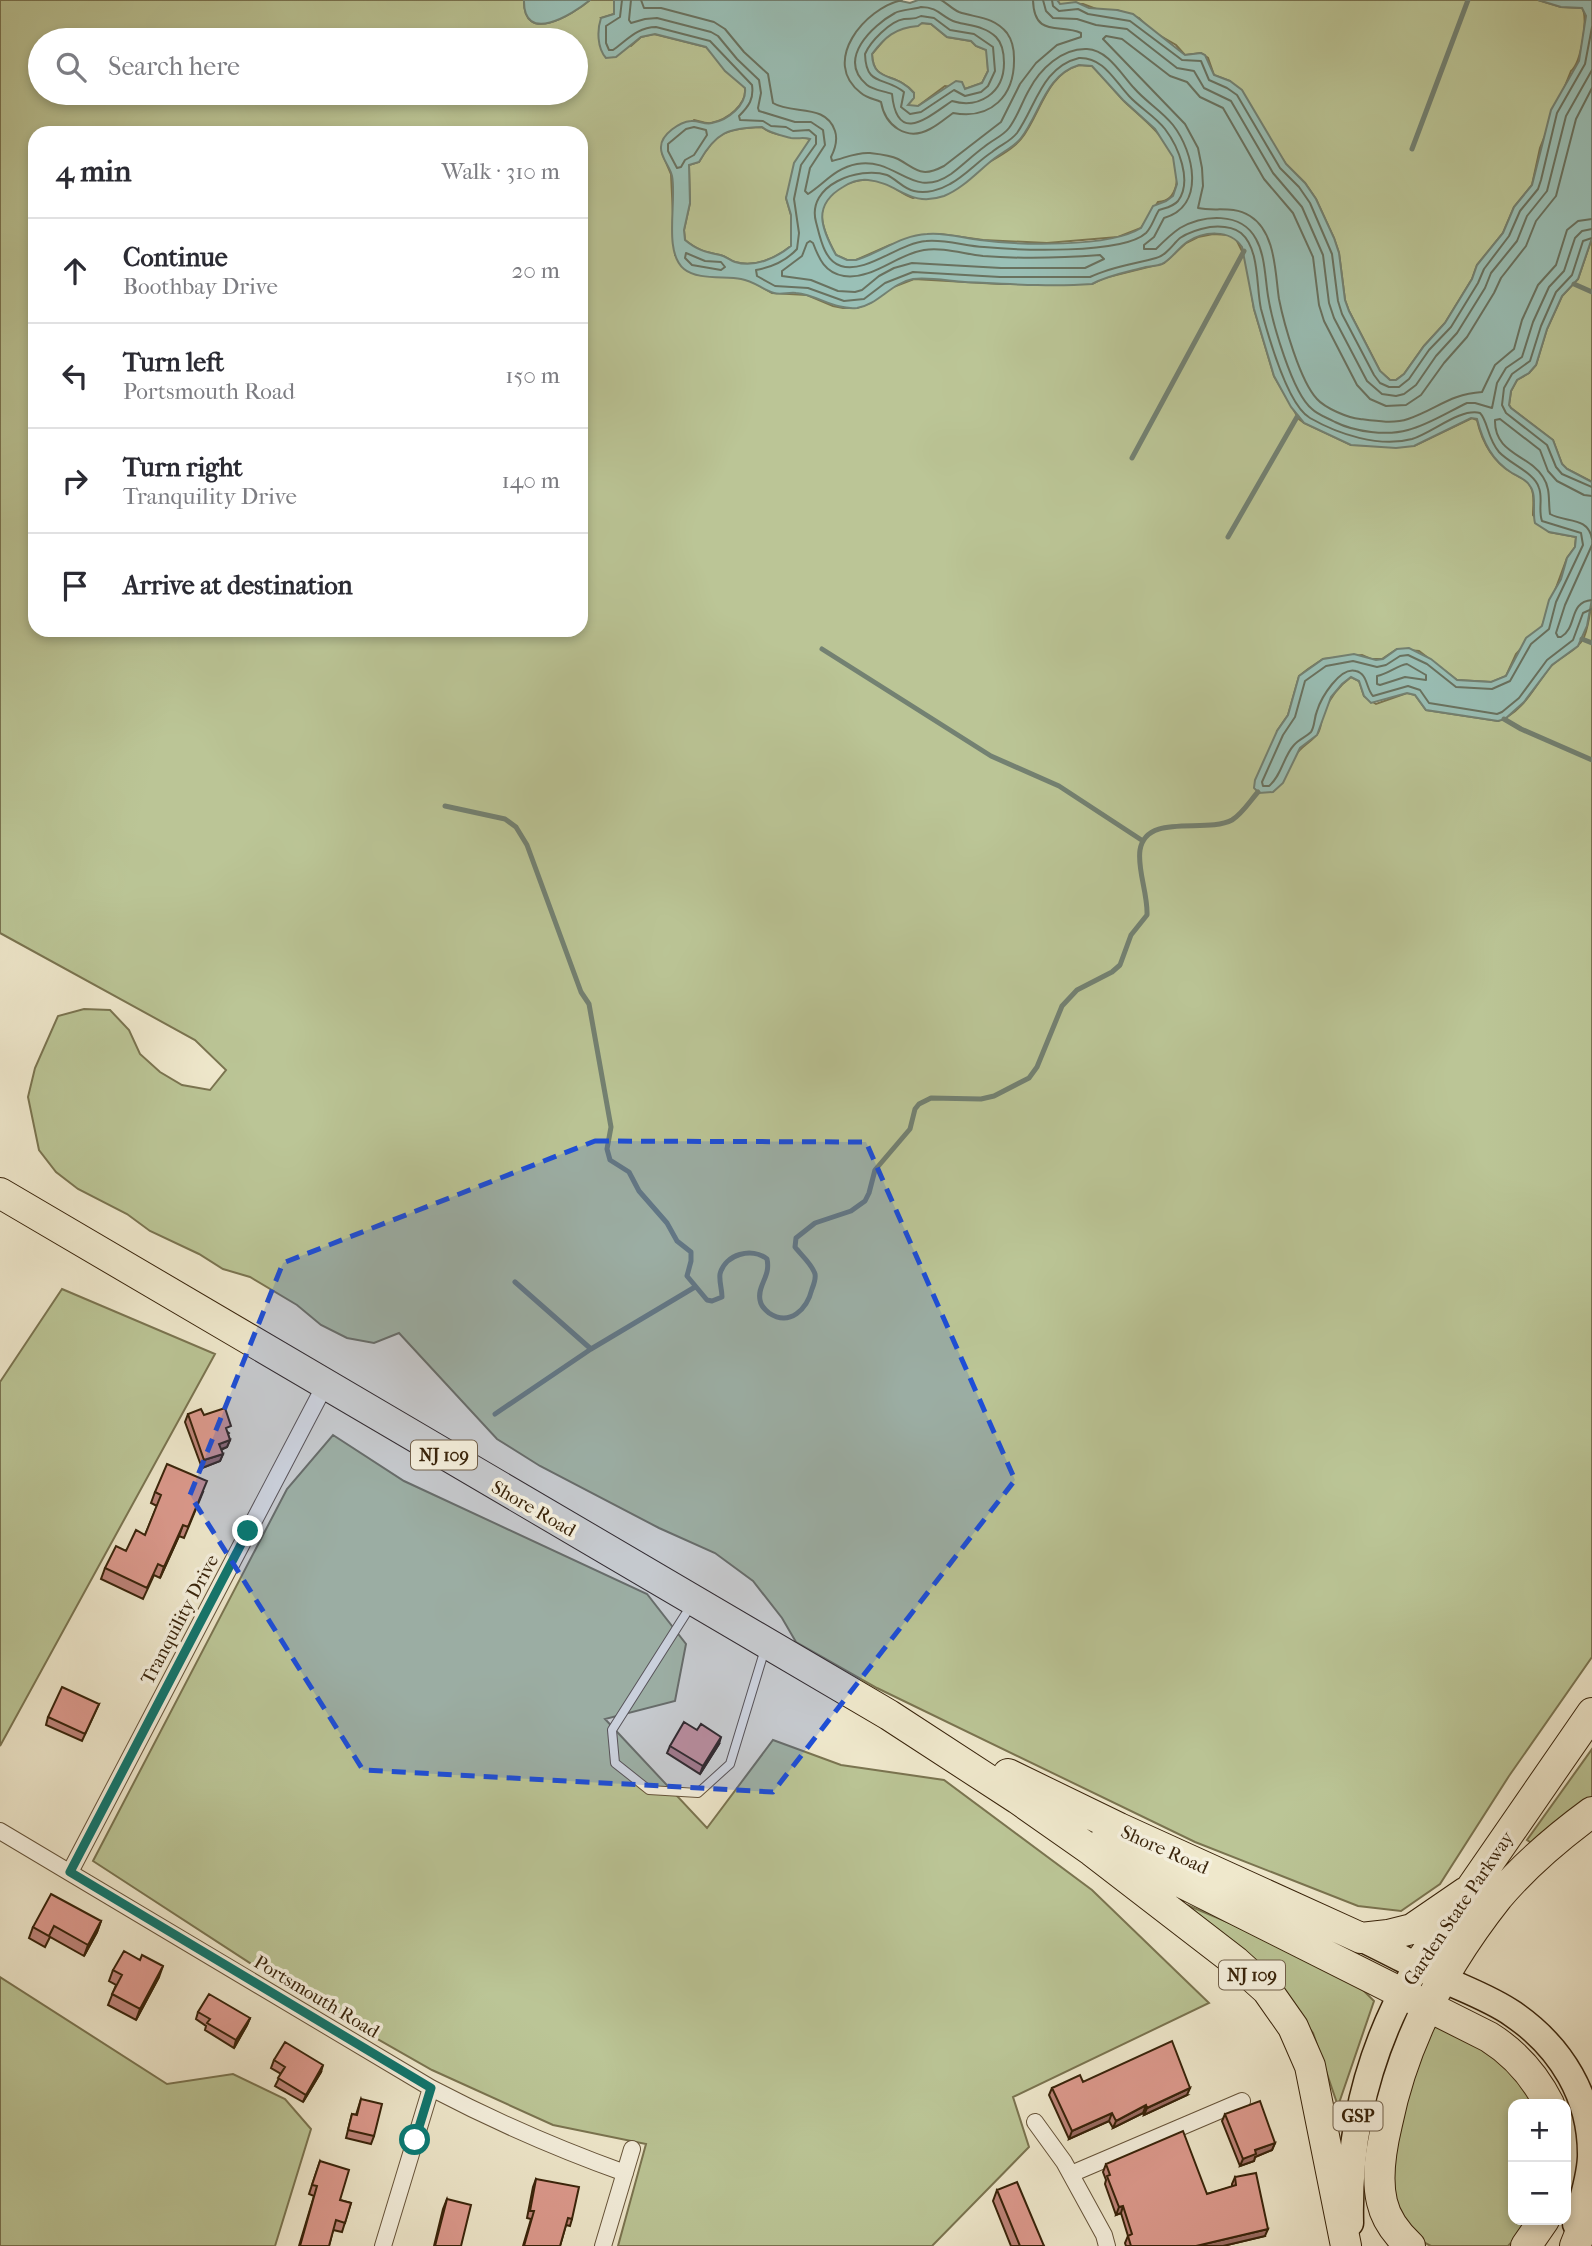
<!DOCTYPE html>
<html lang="en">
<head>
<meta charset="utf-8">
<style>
  :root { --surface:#fff; --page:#f2f2f3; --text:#2b2b33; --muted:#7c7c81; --line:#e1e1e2 }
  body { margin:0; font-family:"IM FELL French Canon",serif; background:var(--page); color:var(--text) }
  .controls { position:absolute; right:21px; bottom:21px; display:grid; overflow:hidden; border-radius:14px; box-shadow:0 4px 10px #0003 }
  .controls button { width:63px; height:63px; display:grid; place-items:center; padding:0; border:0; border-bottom:2px solid var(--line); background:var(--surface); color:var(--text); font:35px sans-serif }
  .stop { position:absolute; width:21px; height:21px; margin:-16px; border:5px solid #0f766e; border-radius:50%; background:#fff }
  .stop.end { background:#0f766e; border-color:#fff; box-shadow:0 2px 7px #0008 }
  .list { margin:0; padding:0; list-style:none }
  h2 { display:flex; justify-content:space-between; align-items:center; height:91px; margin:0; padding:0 28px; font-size:30px }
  h2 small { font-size:23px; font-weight:400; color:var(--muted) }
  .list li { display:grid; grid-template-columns:46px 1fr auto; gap:21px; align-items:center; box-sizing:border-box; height:105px; padding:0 28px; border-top:2px solid var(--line) }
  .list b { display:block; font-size:26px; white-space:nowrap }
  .list p { margin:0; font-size:23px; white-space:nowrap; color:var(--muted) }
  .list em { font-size:23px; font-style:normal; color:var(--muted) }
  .icon { flex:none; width:38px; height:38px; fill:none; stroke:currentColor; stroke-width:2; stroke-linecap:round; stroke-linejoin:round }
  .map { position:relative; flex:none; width:1592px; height:2246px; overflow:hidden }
  .search { position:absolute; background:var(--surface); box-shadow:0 4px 10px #0003; left:28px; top:28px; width:560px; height:77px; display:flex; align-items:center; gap:18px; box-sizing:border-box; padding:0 24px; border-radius:38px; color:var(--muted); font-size:26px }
  .panel { position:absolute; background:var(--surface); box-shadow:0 4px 10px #0003; left:28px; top:126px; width:560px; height:511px; border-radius:21px }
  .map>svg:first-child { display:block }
  .green { fill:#bbc596; stroke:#7a7450; stroke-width:2; fill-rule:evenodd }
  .water { fill:#9ac0b7; stroke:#738172; stroke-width:2; fill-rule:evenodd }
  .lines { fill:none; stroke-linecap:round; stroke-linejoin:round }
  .shore { stroke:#697260; stroke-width:2 }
  .stream { stroke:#738172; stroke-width:5 }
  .lane-casing { stroke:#66543a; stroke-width:10 }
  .street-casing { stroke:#66543a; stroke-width:18 }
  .primary-casing { stroke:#38230a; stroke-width:29 }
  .highway-casing { stroke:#38230a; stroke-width:32 }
  .lane { stroke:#f5f0de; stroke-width:8 }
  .street { stroke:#f5f0de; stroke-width:16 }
  .primary { stroke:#efe8cc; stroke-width:26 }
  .highway { stroke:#efe8cc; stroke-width:30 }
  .wall { fill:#be847a; stroke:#38230a; stroke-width:2 }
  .shaded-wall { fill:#9b6c63; stroke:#38230a; stroke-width:2 }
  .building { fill:#dd9a8e; stroke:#38230a; stroke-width:2 }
  .route { stroke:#0f766e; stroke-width:9 }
  .marked { fill:#1d4ed8; fill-opacity:0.2; stroke:#1d4ed8; stroke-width:5; stroke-dasharray:14 9; stroke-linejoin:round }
  .labels { text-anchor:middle; stroke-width:7; stroke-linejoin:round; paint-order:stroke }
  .shield { fill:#f5f0de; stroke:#71604a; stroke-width:2 }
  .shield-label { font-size:18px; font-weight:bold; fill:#38230a }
  .street-label { font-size:19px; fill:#38230a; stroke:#f5f0de }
</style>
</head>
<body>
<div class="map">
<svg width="1592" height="2246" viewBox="0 0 1592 2246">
  <rect width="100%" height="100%" fill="#efe8cc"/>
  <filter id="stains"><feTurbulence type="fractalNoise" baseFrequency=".00286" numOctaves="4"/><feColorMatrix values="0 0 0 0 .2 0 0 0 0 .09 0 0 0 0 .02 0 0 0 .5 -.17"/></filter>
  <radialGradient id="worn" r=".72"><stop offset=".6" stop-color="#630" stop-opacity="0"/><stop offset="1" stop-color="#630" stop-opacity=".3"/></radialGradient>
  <path class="green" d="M0 0H524C523 45 572 15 590 0H614V14L601 18 631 46 641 37 654 34 706 47 745 88C747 105 727 120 711 123 706 124 699 121 694 120L662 153 671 174 675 255 751 281 772 293 807 295 833 306 843 308H857L870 303 888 289 914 279 1000 284H1092L1104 278 1164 263 1186 243 1198 237 1213 234 1229 235 1236 239 1246 259 1254 309 1274 376 1299 419 1304 423 1351 445 1414 446 1472 418 1477 420C1482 442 1493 462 1514 474 1521 478 1527 479 1531 487 1535 495 1533 506 1533 515L1549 532 1576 537 1575 547 1567 558 1542 626 1516 654 1506 676 1492 682 1457 680 1419 651 1397 649 1382 659H1371L1362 655 1323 659 1308 669 1299 676 1288 715 1277 731 1295 756C1301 746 1312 742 1318 733 1322 726 1321 718 1324 712 1330 697 1339 686 1351 677L1359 681 1364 696 1376 704 1407 693 1415 695 1426 710 1498 721C1524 712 1534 686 1551 666 1561 656 1578 650 1584 637 1589 625 1590 611 1592 599V1657L1509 1776 1440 1884 1401 1911 1358 1906 1195 1842 877 1688 796 1642 782 1618 753 1581 715 1553 659 1528 540 1466 497 1439 399 1333 374 1343 347 1338 321 1325 297 1305 250 1277 223 1269 199 1254 150 1231 127 1214 78 1189 56 1172 39 1150 28 1097 35 1068 58 1016 84 1009 110 1010 129 1030 140 1054 160 1072 182 1085 210 1090 226 1070 195 1040 0 933ZM40 40H576V93H40ZM35 133H581V630H35Z
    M1057 0H1538L1561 7 1582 8C1589 17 1581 63 1571 71L1540 148 1532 185 1514 207 1503 233 1477 265 1472 279 1445 323 1424 346 1404 374 1396 380H1390L1380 371 1349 311 1345 300 1339 253 1334 238 1316 199 1305 183 1286 164 1230 81 1214 75 1208 58 1201 53 1185 55 1176 45 1152 31 1139 18 1117 10H1099L1083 4H1060Z
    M922 23 931 24 947 37 971 41 976 46 987 50 988 71 982 83 965 89 945 86 918 106 911 107 908 105 914 93C896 71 873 84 872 54L888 35 904 26Z
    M1079 65 1092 66C1104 77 1114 91 1125 102 1148 124 1185 149 1176 186 1173 197 1168 201 1158 202L1141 228 1118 237 1047 243 983 240 940 234 890 245 856 260H847L836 255C830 244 821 225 822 213 826 186 861 174 884 182 894 186 903 195 913 198 939 186 1005 159 1021 139 1041 114 1045 75 1079 65Z
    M762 127C775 138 795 135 810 139L786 198 791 215V246C776 258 755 268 735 262 729 260 726 256 720 255 705 252 697 250 685 240L684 230 690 203 689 165 699 162C716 131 728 128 762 127Z
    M1592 238V482L1567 469 1562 464 1553 440 1511 408 1509 405 1511 391 1517 380 1529 373 1536 365 1547 329 1562 296 1578 279Z
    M62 1289 215 1354 0 1746V1382Z
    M333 1435 404 1481 647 1594 686 1644 675 1701 605 1719 707 1828 773 1740 841 1765 944 1780 1092 1890 1209 2003 1013 2097 1029 2147 932 2246H618L646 2144 553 2125 432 2070 293 1991 93 1861 287 1489Z
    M1592 1749V1798L1533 1844 1527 1840Z
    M1187 1905 1232 1924 1361 1988 1374 2001 1338 2106 1313 2033 1266 1971Z
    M0 1977 167 2084 233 2074 285 2099 311 2129 275 2246H0Z
    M1434 2023 1452 2030 1516 2070 1537 2104H1513V2220H1533L1508 2246H1431C1353 2213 1410 2077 1434 2023Z"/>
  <path class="water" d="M524 0H590C572 15 523 45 524 0Z
    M614 0H896L910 3 918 0H1057L1060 4 1076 2 1089 8 1117 10 1133 14 1185 55 1201 53 1205 55 1214 75 1230 81 1242 90 1286 164 1305 183 1316 199 1334 238 1339 253 1345 300 1349 311 1380 371 1390 380H1396L1404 374 1424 346 1445 323 1472 279 1477 265 1503 233 1514 207 1532 185 1551 110 1579 61 1586 16 1582 8 1561 7 1538 0H1592V238L1578 279 1562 296 1547 329 1536 365 1529 373 1517 380 1511 391 1509 405 1511 408 1553 440 1562 464 1567 469 1592 482V599L1587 626 1578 646 1552 665 1524 702 1505 719 1498 721 1426 710 1415 695 1407 693 1371 703 1364 696 1359 681 1351 677 1342 684 1331 697 1317 735 1300 748 1283 783 1273 792 1259 793 1254 788 1255 780 1277 731 1288 715 1299 676 1323 659 1354 654 1376 660 1383 659 1397 649 1409 648 1431 659 1457 680 1491 682 1506 676 1526 638 1542 626 1549 600 1561 579 1567 558 1575 547 1576 537 1549 532 1535 523C1532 512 1537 495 1530 486 1526 479 1519 477 1512 473 1492 461 1483 442 1477 419L1471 418 1414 446 1396 448 1351 445 1304 423 1291 407 1274 376 1254 309 1242 247C1230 229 1204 231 1187 242 1178 248 1172 259 1162 264 1157 266 1151 266 1146 267 1128 272 1109 275 1092 284 1051 287 1007 284 965 282 949 281 929 277 913 279 891 283 878 305 857 308 834 310 818 295 796 293 789 292 781 295 774 293 763 290 754 281 741 279 724 276 697 280 684 269 663 252 677 201 672 176 670 166 660 157 661 147 661 134 680 122 691 121 698 120 705 125 712 123 728 120 747 105 745 88L725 71 706 47 655 34 641 37 616 57 606 58C597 48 597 30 601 18L614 14ZM922 23 931 24 947 37 971 41 976 46 986 50 988 71 982 83 965 89 962 82 956 81 918 106 908 105 914 98V93C896 71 873 84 872 54 885 37 895 28 918 26ZM1079 65 1092 66 1123 100 1155 129 1173 157 1177 184 1173 196 1166 201 1153 206 1141 228C1109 248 1018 245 980 240 963 238 945 232 927 234 901 235 880 253 856 260H847L836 255C821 228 812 205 843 187 851 182 859 179 868 180 899 183 909 208 944 196 964 188 979 170 995 158 1004 151 1014 147 1021 138 1040 114 1045 75 1079 65ZM762 127C769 133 783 136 791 138 798 139 804 137 810 139L794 163 786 198 791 215V246C776 258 755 268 735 262 729 260 726 256 720 255 705 252 697 250 685 240L684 230 690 203 689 165 699 162C716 132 728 128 762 127Z"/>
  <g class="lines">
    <path class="shore" d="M622 0 620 17 606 26V43L609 50H613C627 40 638 27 656 27L710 41 752 85C754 99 749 106 739 116L740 120 763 121 771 126 786 127 793 131 809 130 816 136V144L801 165 794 199 799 233 797 249C786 261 773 267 756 270L757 276 775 286 808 288 844 301 864 299 885 283 913 272 1000 277H1090C1110 267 1134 264 1156 258 1166 256 1173 244 1180 238 1189 232 1199 229 1210 227 1220 226 1233 227 1241 233 1260 249 1256 287 1261 309 1268 335 1287 405 1310 418 1338 434 1379 448 1412 439 1432 433 1460 408 1480 413 1488 421 1487 438 1499 452 1510 464 1535 473 1539 488 1543 498 1538 510 1542 521L1581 533 1583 545 1556 602 1549 629 1531 644 1510 681 1492 689 1456 687 1427 664 1408 655 1400 656 1386 665 1377 667 1353 661 1326 666 1305 681 1295 717 1283 735 1262 782 1263 786H1269C1282 775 1283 757 1294 745 1299 739 1306 737 1311 732 1315 726 1314 718 1317 711 1321 698 1340 666 1356 671 1368 674 1366 689 1373 696L1408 686 1420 690 1429 703 1497 714 1502 712 1519 698 1547 660 1573 640 1583 613 1592 609
      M631 0 629 20 631 23 645 19 657 18 711 32 718 36 737 59 759 80 761 93 758 108 759 111 795 122H811L823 130 825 145 810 168 805 191 808 194C824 184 835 168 857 164 897 157 912 201 951 174 963 165 973 155 984 147 992 140 1003 136 1009 128 1018 116 1022 102 1029 90 1040 69 1062 48 1087 49 1108 50 1121 74 1134 88 1146 102 1162 111 1173 125 1194 152 1206 206 1164 218L1154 237 1144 245V249H1156C1163 242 1171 234 1180 228 1203 215 1241 211 1256 239 1265 255 1265 277 1268 296 1272 321 1292 393 1312 409 1318 415 1328 418 1335 422 1355 432 1387 436 1408 430 1428 425 1448 412 1467 403H1475L1492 408 1497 383 1506 368 1522 357 1533 322 1549 287 1564 271 1575 238 1582 231 1592 229
      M641 0 644 8H661L714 22 725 29 744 52 768 74 773 103C792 115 826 103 835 131 838 140 835 149 831 157L832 161C845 158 856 152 870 153 879 154 890 155 898 159 918 170 921 178 944 166L1001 122 1020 84 1036 63 1057 45 1081 37V33C1061 23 1034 39 1033 0
      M902 0C865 8 820 62 861 93 867 98 874 99 881 102 885 125 906 142 930 129 938 125 946 118 953 113 991 120 1015 96 1014 58 1014 50 1012 40 1007 33 993 16 976 18 959 12 952 9 947 3 941 0
      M1043 0 1046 11 1053 18 1077 19 1096 25 1127 29 1177 68 1194 71 1204 88 1231 101 1273 173 1302 207 1323 255 1329 303 1334 318 1367 381 1382 394 1396 396 1404 394 1416 385 1436 356 1457 333 1485 288 1491 273 1517 241 1527 216 1547 191 1566 116 1592 70
      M1052 0 1053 6 1059 11 1078 9 1088 14 1130 21 1182 60 1201 61 1209 80 1227 88 1237 95 1280 168 1299 187 1310 203 1332 254 1338 301 1342 314 1374 375 1380 383 1389 387H1399L1409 379 1429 350 1451 327 1478 283 1484 269 1509 236 1520 211 1538 189 1541 180 1557 113 1585 64 1592 27
      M921 7C939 7 942 18 956 22 970 26 985 26 996 37 1003 44 1004 54 1004 63 1004 93 979 109 952 101 927 118 897 145 892 94 884 91 873 90 867 85 836 59 873 25 895 13 900 10 915 9 921 7Z
      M921 16 934 18 950 30 974 34 993 47 995 71 988 86 981 92 965 96 954 90 921 112 910 114 901 107 904 92C884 76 866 87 865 54 870 42 890 21 904 19 911 18 914 20 921 16Z
      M1079 58C1103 57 1114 80 1129 96 1140 108 1155 116 1165 129 1178 146 1193 181 1178 201 1173 207 1165 208 1159 210 1154 218 1152 227 1146 233 1122 255 1016 250 984 247 965 246 945 239 926 241 899 243 866 274 841 266 824 261 820 237 816 222 806 185 859 166 887 175 896 179 904 189 914 191 926 194 940 190 950 184 965 176 977 162 992 152 1000 145 1010 142 1017 133 1036 106 1042 67 1079 58Z
      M1592 88 1576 119 1556 196 1536 221 1526 246 1501 278 1494 293 1467 337 1444 363 1421 395 1406 405 1386 406 1370 399 1357 385 1324 321 1319 305 1313 257 1293 213 1264 179 1223 108 1200 97 1187 82 1170 76 1122 39 1106 36 1103 39 1185 124 1198 148 1202 168 1203 186 1198 208C1215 212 1232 205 1250 216 1276 232 1275 273 1279 299 1284 324 1300 381 1317 399 1325 408 1348 418 1360 419 1375 421 1394 424 1408 419 1437 409 1450 394 1482 392L1495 365 1514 349 1522 320 1538 285 1556 265 1567 230 1578 221 1592 219
      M694 127 706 130 707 135 694 155 685 160 681 167 677 168 668 151V144L686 129Z
      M1592 238 1583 241 1572 275 1556 292 1541 326 1530 361 1512 374 1504 388 1502 405 1506 413 1547 445 1556 467 1562 474 1592 487
      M810 241 813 243C819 259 825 273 844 276 873 280 897 254 924 250 943 247 964 254 983 256 1022 259 1061 258 1100 255L1104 259 1085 268H1001L912 263 894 268 879 276 862 290 855 292 838 291 811 280 782 276V271L802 256 807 243Z
      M686 253 705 261 721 262 725 267 721 270 692 265 685 258Z
      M1592 496 1584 495 1557 481 1548 471 1540 450 1500 419 1495 420C1494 454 1530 455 1543 477 1551 489 1548 501 1550 514 1566 523 1588 516 1592 539
      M1592 545 1565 605 1556 633 1558 637H1561C1578 627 1568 602 1592 600
      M1407 664 1426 675V680L1405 677 1380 685 1377 684V676C1388 674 1398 665 1407 664Z"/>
    <path class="stream" d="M1412 149 1468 0
      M1574 284 1592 292
      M1132 458 1244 251
      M1228 537 1297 417
      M1582 639 1592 643
      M822 649 991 756 1059 786 1143 841
      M1504 719 1521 729 1592 760
      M445 806 505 819 516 827 527 845 581 992 589 1004 611 1127 607 1149 610 1160 629 1172 639 1191 667 1223 677 1241 691 1252V1261L687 1276 707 1300 712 1301 722 1297C722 1289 719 1282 720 1274 725 1254 752 1247 767 1259 771 1277 757 1285 760 1300 761 1306 765 1310 769 1313 790 1327 807 1309 812 1289 814 1284 816 1279 815 1274 812 1264 801 1255 795 1247L796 1238 815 1223 851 1211 865 1201 869 1193 875 1170 910 1129 915 1109 919 1104 931 1098 981 1099 994 1096 1029 1078 1037 1067 1062 1006 1077 990 1112 972 1120 965 1131 935 1147 915C1148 894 1137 869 1140 850 1146 812 1206 834 1232 820 1242 814 1250 801 1258 792
      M515 1282 591 1349
      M495 1414 591 1349 695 1287"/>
    <g class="lane-casing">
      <path id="lane" d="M692 1604 612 1730 615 1763 649 1790 698 1793 730 1764 765 1649"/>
    </g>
    <g class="street-casing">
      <path id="street" d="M0 1831 431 2088C494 2121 558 2149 625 2173
        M70 1872 325 1385
        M1035 2122 1064 2162 1104 2235 1107 2246
        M1071 2174 1242 2101
        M383 2246 431 2088
        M603 2246 632 2149"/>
    </g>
    <g class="primary-casing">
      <path id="primary" d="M1361 1938C1390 1952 1418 1967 1447 1981 1469 1991 1493 2000 1513 2014 1561 2047 1592 2097 1591 2157 1590 2180 1582 2202 1576 2224
        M1350 2223C1348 2136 1368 2051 1412 1975"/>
    </g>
    <g class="highway-casing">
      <path id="highway" d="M0 1193 889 1715 1018 1799 1092 1851 1236 1962 1267 1990 1293 2027 1310 2066 1346 2246
        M1008 1774 1119 1828 1361 1938 1388 1935 1412 1929 1466 1892
        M1103 1843 1489 2037C1516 2054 1535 2076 1549 2104
        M1418 1965 1592 1713
        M1410 2246C1397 2234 1386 2220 1382 2202 1376 2177 1381 2149 1387 2124 1404 2040 1445 1964 1498 1897 1525 1865 1558 1837 1592 1812
        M1526 2246 1544 2220
        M1575 2246 1592 2204"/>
    </g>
    <use href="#lane" class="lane"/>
    <use href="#street" class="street"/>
    <use href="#primary" class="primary"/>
    <use href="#highway" class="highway"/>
  </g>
  <path class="wall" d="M188 1414 204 1415 229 1433 228 1434 230 1440 227 1447 221 1450 223 1454 220 1461 202 1468 185 1422Z
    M155 1492H203L184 1538 179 1536 160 1578 154 1575 143 1599 101 1579 105 1568 145 1535 157 1506 151 1503Z
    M99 1704 82 1741 46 1725 48 1717Z
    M719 1744 700 1774 667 1753 670 1746Z
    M101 1921 97 1932 84 1956 50 1937 45 1947 29 1938 33 1927Z
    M140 1960 159 1977 136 2020 108 2005 116 1985 109 1981 113 1970Z
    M198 2012 250 2018 247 2025 234 2048 205 2030 206 2026 196 2019Z
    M274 2060 321 2072 303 2102 275 2086 281 2074 271 2068Z
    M1083 2082 1187 2095 1144 2115 1143 2113 1113 2128 1109 2121 1069 2139 1049 2095 1052 2088Z
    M361 2099 374 2136 371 2144 346 2138 352 2114 356 2115Z
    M1225 2114 1275 2143 1272 2150 1255 2157 1254 2161 1240 2166 1222 2121Z
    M320 2161 340 2200 351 2203 342 2232 333 2230 329 2246H299L314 2196 309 2194Z
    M1106 2164 1207 2194 1232 2187V2184L1235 2177 1265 2236 1223 2246H1126L1125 2243 1128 2236 1121 2213 1116 2215 1105 2184 1106 2180 1103 2172Z
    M536 2179 572 2219 570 2226 566 2225 560 2246H523L531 2219 527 2218 533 2187Z
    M997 2190 1044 2246H1011L993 2201Z
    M447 2199 461 2246H434L443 2209Z"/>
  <path class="shaded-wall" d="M230 1440 227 1447 216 1451 219 1444Z
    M223 1454 220 1461 202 1468 204 1460Z
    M183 1525 179 1536 160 1578 164 1567Z
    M721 1737 719 1744 700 1774 703 1766Z
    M101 1921 97 1932 84 1956 88 1945Z
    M163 1966 159 1977 136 2020 140 2009Z
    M250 2018 247 2025 234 2048 236 2040Z
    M323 2065 321 2072 303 2102 306 2095Z
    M1190 2088 1187 2095 1144 2115 1147 2108Z
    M1146 2105 1143 2113 1113 2128 1116 2121Z
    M1112 2113 1109 2121 1069 2139 1072 2131Z
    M1275 2143 1272 2150 1255 2157 1254 2161 1240 2166 1243 2159 1255 2150Z
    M1123 2206 1121 2213 1116 2215 1119 2207Z
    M1268 2229 1265 2236 1223 2246H1196Z"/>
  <path class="building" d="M225 1408 231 1426 226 1428 230 1440 219 1444 223 1454 204 1460 188 1414 201 1409 204 1415Z
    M167 1464 207 1481 188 1527 183 1525 164 1567 158 1564 147 1588 105 1568 116 1546 126 1551 136 1530 145 1535 161 1495 155 1492Z
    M62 1687 99 1704 85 1734 48 1717Z
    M684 1722 697 1730 701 1724 721 1737 703 1766 670 1746Z
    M51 1894 101 1921 88 1945 54 1926 49 1936 33 1927Z
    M124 1951 140 1960 142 1955 163 1966 140 2009 112 1994 122 1975 113 1970Z
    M209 1994 250 2018 236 2040 207 2023 210 2019 198 2012Z
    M1172 2041 1190 2088 1147 2108 1146 2105 1116 2121 1112 2113 1072 2131 1052 2088 1080 2075 1083 2082Z
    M285 2042 323 2065 306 2095 278 2078 285 2067 274 2060Z
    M361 2099 382 2104 374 2136 348 2130 352 2114 357 2115Z
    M1260 2101 1275 2143 1255 2150 1256 2154 1243 2159 1225 2114Z
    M1183 2131 1207 2194 1236 2185 1235 2177 1256 2173 1268 2229 1196 2246H1131L1128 2236 1132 2234 1123 2206 1119 2207 1107 2176 1110 2175 1106 2164Z
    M320 2161 349 2170 340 2200 351 2203 345 2223 336 2220 329 2246H300L317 2186 312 2185Z
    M536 2179 579 2187 572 2219 568 2218 560 2246H524L534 2211H530Z
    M1017 2182 1044 2246H1020L997 2190Z
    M447 2199 471 2205 461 2246H435Z"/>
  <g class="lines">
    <path class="route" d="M248 1531 70 1872 431 2088 415 2140"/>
  </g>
  <path class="marked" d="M595 1141 866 1142 1015 1480 773 1792 363 1770 190 1495 283 1263Z"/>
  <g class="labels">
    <g class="shield">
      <rect x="411" y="1440.5" width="66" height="29" rx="5"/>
      <rect x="1219" y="1960.5" width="66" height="29" rx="5"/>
      <rect x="1333.5" y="2101.5" width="49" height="29" rx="5"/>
    </g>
    <g class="shield-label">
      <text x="444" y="1461">NJ 109</text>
      <text x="1252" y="1981">NJ 109</text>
      <text x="1358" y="2122">GSP</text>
    </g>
    <g class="street-label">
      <text transform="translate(534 1508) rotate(30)" y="7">Shore Road</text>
      <text transform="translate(179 1619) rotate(-62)" y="7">Tranquility Drive</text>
      <text transform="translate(1165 1849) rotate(24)" y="7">Shore Road</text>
      <text transform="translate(1458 1908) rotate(-56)" y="7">Garden State Parkway</text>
      <text transform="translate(317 1996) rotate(31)" y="7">Portsmouth Road</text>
    </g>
  </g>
  <rect width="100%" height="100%" filter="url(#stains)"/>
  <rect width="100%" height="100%" fill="url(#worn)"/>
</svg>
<div class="controls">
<button>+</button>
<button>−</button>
</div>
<div class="stop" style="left:415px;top:2140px"></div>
<div class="stop end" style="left:248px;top:1531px"></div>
<div class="search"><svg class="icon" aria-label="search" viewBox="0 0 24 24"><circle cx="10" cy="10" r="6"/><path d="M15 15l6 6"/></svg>Search here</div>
<section class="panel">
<h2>4 min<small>Walk · 310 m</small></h2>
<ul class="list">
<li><svg class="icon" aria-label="ahead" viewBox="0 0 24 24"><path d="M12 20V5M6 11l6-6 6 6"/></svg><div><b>Continue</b><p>Boothbay Drive</p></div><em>20 m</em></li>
<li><svg class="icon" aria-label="left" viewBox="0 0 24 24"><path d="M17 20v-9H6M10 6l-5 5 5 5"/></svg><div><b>Turn left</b><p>Portsmouth Road</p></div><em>150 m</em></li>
<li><svg class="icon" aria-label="right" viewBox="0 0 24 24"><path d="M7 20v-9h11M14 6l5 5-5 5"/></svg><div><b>Turn right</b><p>Tranquility Drive</p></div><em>140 m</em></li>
<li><svg class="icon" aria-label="arrive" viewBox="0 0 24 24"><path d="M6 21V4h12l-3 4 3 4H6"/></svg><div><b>Arrive at destination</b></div></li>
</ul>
</section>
</div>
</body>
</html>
